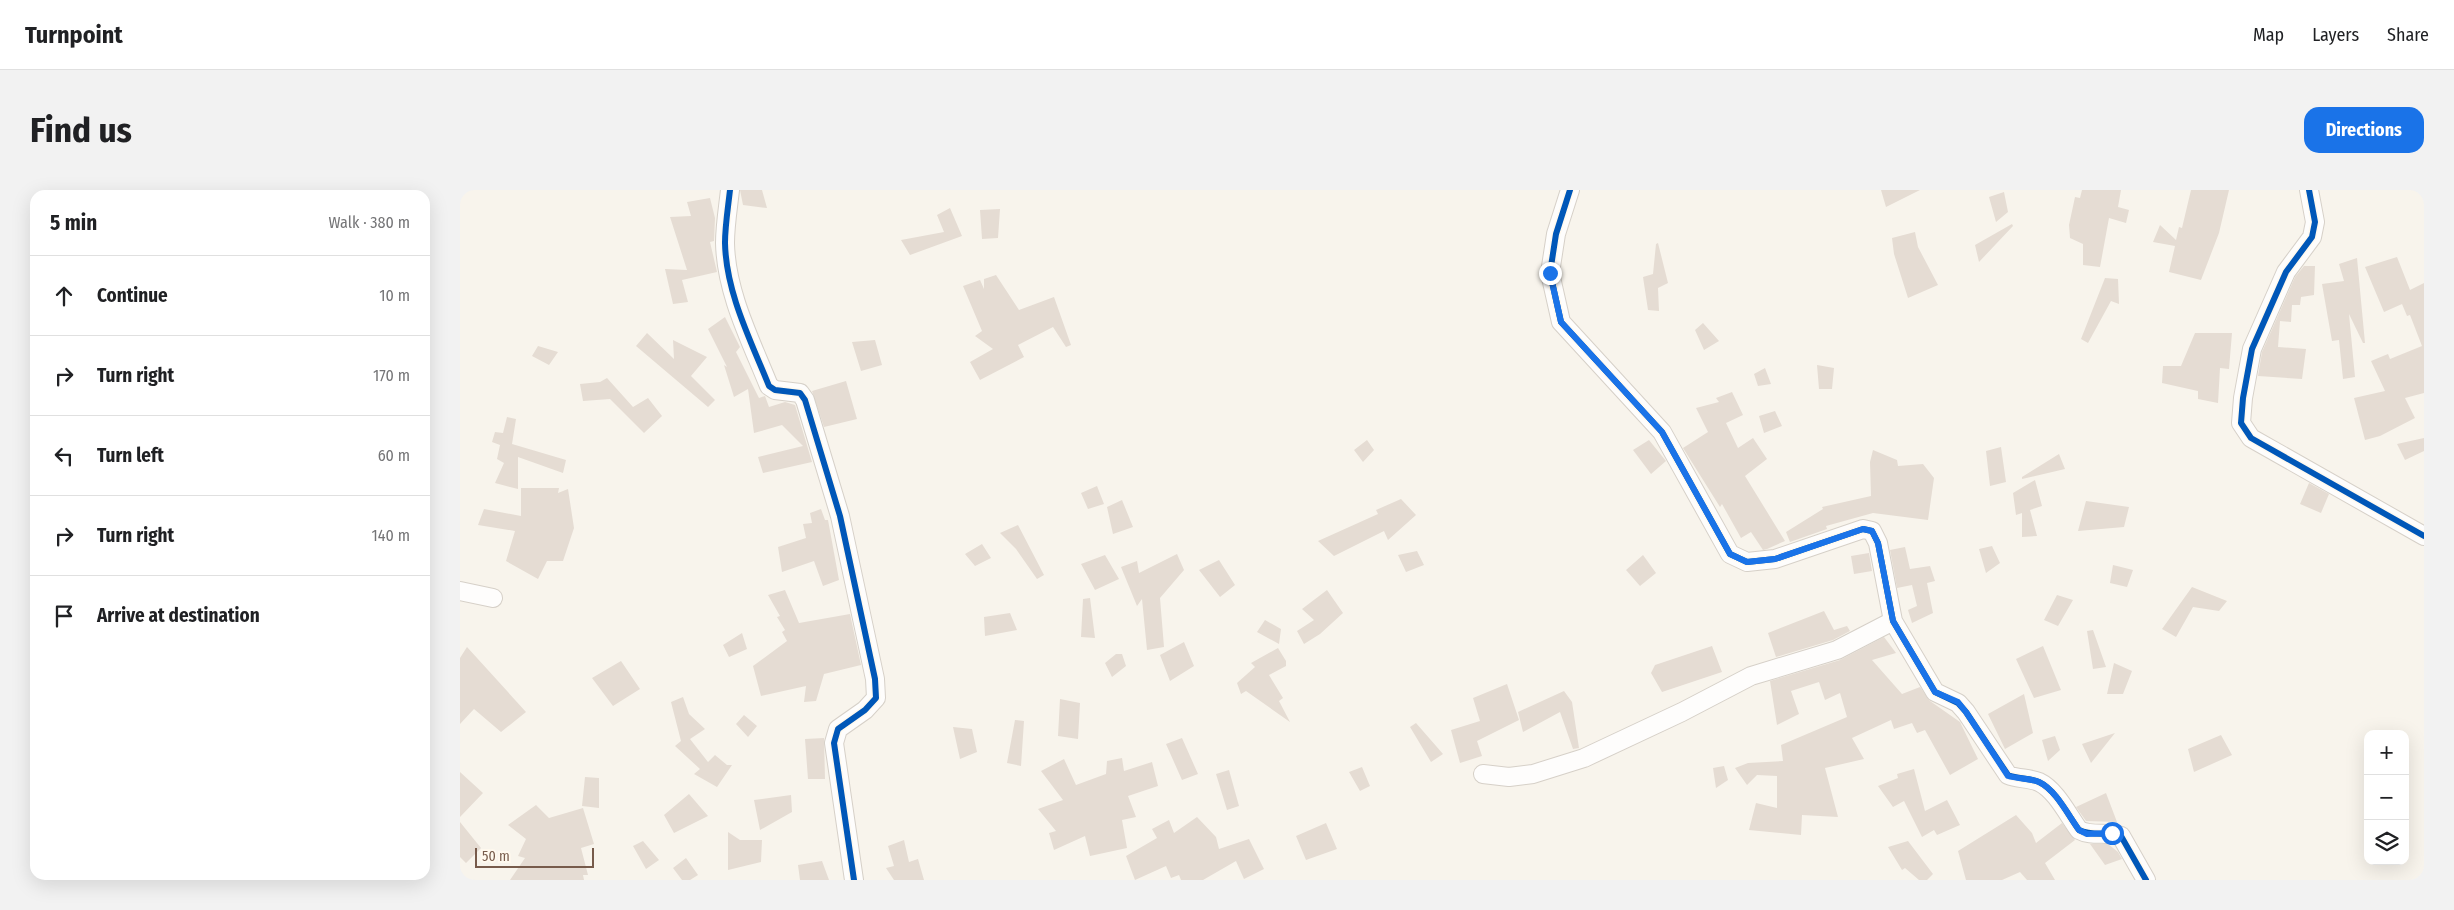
<!DOCTYPE html>
<html lang="en">
<head>
<meta charset="utf-8">
<style>
  :root { --surface:#fff; --page:#f2f2f2; --text:#202124; --muted:#757577; --line:#e0e0e0; --accent:#1a73e8 }
  body { margin:0; font-family:"Fira Sans Condensed",sans-serif; background:var(--page); color:var(--text) }
  .controls { position:absolute; right:15px; bottom:15px; display:grid; overflow:hidden; border-radius:10px; box-shadow:0 5px 20px #0002 }
  .controls button { width:45px; height:45px; display:grid; place-items:center; padding:0; border:0; border-bottom:1px solid var(--line); background:var(--surface); color:var(--text); font:25px sans-serif }
  .scale { position:absolute; left:15px; bottom:12px; width:119px; box-sizing:border-box; padding-left:5px; border:2px solid #775b4b; border-top:0; font-size:14px; line-height:18px; white-space:nowrap; color:#775b4b; -webkit-text-stroke:4px #fff9ee; paint-order:stroke }
  .stop { position:absolute; width:15px; height:15px; margin:-11px; border:4px solid #1a73e8; border-radius:50%; background:#fff }
  .stop.end { background:#1a73e8; border-color:#fff; box-shadow:0 1px 5px #0008 }
  .list { margin:0; padding:0; list-style:none }
  h2 { display:flex; justify-content:space-between; align-items:center; height:65px; margin:0; padding:0 20px; font-size:21px }
  h2 small { font-size:16px; font-weight:400; color:var(--muted) }
  .list li { display:grid; grid-template-columns:32px 1fr auto; gap:15px; align-items:center; box-sizing:border-box; height:80px; padding:0 20px; border-top:1px solid var(--line) }
  .list b { display:block; font-size:19px; white-space:nowrap }
  .list em { font-size:16px; font-style:normal; color:var(--muted) }
  .icon { flex:none; width:28px; height:28px; fill:none; stroke:currentColor; stroke-width:2; stroke-linecap:round; stroke-linejoin:round }
  .map { position:relative; flex:none; width:1964px; height:690px; overflow:hidden; border-radius:15px }
  header { display:flex; align-items:center; gap:30px; box-sizing:border-box; height:70px; padding:0 25px; background:var(--surface); border-bottom:1px solid var(--line) }
  header strong { font-size:24px }
  nav { display:flex; gap:28px; margin-inline-start:auto; font-size:18px }
  .intro { display:flex; align-items:center; justify-content:space-between; box-sizing:border-box; height:120px; padding:0 30px }
  h1 { margin:0; font-size:35px }
  .button { padding:12px 22px; border-radius:15px; background:var(--accent); color:#fff; font-size:18px; font-weight:700 }
  main { display:flex; gap:30px; padding:0 30px }
  aside { flex:1; background:var(--surface); border-radius:15px; box-shadow:0 5px 20px #0002 }
  .map>svg:first-child { display:block }
  .building { fill:#e5dcd3 }
  .lines { fill:none; stroke-linecap:round; stroke-linejoin:round }
  .minor-casing { stroke:#d6d0c8; stroke-width:20 }
  .minor { stroke:#fefdfc; stroke-width:18 }
  .cycleway-casing { stroke:#fff9ee; stroke-width:9 }
  .cycleway { stroke:#0057b8; stroke-width:6 }
  .route { stroke:#1a73e8; stroke-width:6 }
</style>
</head>
<body>
<header>
<strong>Turnpoint</strong>
<nav><a>Map</a><a>Layers</a><a>Share</a></nav>
</header>
<div class="intro"><h1>Find us</h1><a class="button">Directions</a></div>
<main>
<aside>
<h2>5 min<small>Walk · 380 m</small></h2>
<ul class="list">
<li><svg class="icon" aria-label="ahead" viewBox="0 0 24 24"><path d="M12 20V5M6 11l6-6 6 6"/></svg><div><b>Continue</b></div><em>10 m</em></li>
<li><svg class="icon" aria-label="right" viewBox="0 0 24 24"><path d="M7 20v-9h11M14 6l5 5-5 5"/></svg><div><b>Turn right</b></div><em>170 m</em></li>
<li><svg class="icon" aria-label="left" viewBox="0 0 24 24"><path d="M17 20v-9H6M10 6l-5 5 5 5"/></svg><div><b>Turn left</b></div><em>60 m</em></li>
<li><svg class="icon" aria-label="right" viewBox="0 0 24 24"><path d="M7 20v-9h11M14 6l5 5-5 5"/></svg><div><b>Turn right</b></div><em>140 m</em></li>
<li><svg class="icon" aria-label="arrive" viewBox="0 0 24 24"><path d="M6 21V4h12l-3 4 3 4H6"/></svg><div><b>Arrive at destination</b></div></li>
</ul>
</aside>
<div class="map">
<svg width="1964" height="690" viewBox="0 0 1964 690">
  <rect width="100%" height="100%" fill="#f8f4ec"/>
  <path class="building" d="M280 0H302L307 18 283 15Z
    M1421 0H1460L1426 17Z
    M1622 0H1661L1658 17 1669 20 1666 33 1649 28 1640 77 1623 75V54L1610 48 1609 35 1615 7 1620 8Z
    M1731 0H1769L1759 43 1741 90 1709 82 1715 56 1693 52 1700 35 1716 50 1719 37 1722 38Z
    M1544 2 1548 22 1536 32 1529 7Z
    M250 8 255 28 254 51 250 52 257 82 222 90 228 112 213 114 205 79 227 80 210 27 231 26 227 12Z
    M490 18 502 46 450 65 441 50 484 42 477 25Z
    M540 19 538 48 522 49 520 20Z
    M1552 34 1553 36 1519 72 1515 55Z
    M1455 42 1458 57 1478 95 1448 108 1434 64 1432 48Z
    M1198 53 1208 93 1198 98 1199 121 1188 120 1183 87 1193 84 1196 54Z
    M1937 67 1950 100 1964 93V203L1945 208 1955 228 1920 246 1905 250 1894 208 1925 201 1911 171 1928 164 1930 169 1962 156 1950 125 1947 126 1942 114 1924 122 1905 77Z
    M1897 68 1905 153H1903L1889 124 1895 187 1883 189 1879 150 1872 151 1862 94 1884 91 1879 74Z
    M1844 76H1855L1854 105 1841 107 1840 115H1832L1831 132 1820 131 1818 157 1846 159 1842 189 1798 186 1802 162 1835 87Z
    M536 85 559 120 594 107 611 155 606 157 593 137 558 155 564 167 520 190 510 172 533 159 515 146 522 141 503 96 520 90 524 99V89Z
    M1645 88 1658 89 1659 114 1651 111 1628 153 1621 149Z
    M265 127 280 157 276 162 299 208 305 206 309 217 325 212 335 215 352 272 303 283 298 267 343 256 322 235 294 243 288 199 274 207 264 175 267 177 248 139Z
    M1243 133 1259 151 1244 160 1235 140Z
    M187 143 214 169 213 150 247 167 231 186 255 210 248 217 176 156Z
    M1735 143H1772L1769 179 1760 178 1758 213 1738 209V201L1702 193 1703 176H1721Z
    M415 150 422 175 401 181 392 152Z
    M78 156 98 162 89 175 72 166Z
    M1357 175 1374 178 1372 199H1359Z
    M1305 178 1311 194 1298 196 1294 184Z
    M147 188 173 217 188 208 202 226 184 243 150 209 123 211 120 194 140 192Z
    M386 191 397 229 364 237 352 201Z
    M1272 202 1283 225 1266 233 1278 258 1293 248 1307 269 1285 286 1325 351 1307 359 1303 360 1291 342 1281 348 1262 314 1260 317 1223 258 1248 242 1236 218 1259 212 1256 208Z
    M1315 221 1322 236 1304 243 1299 226Z
    M47 227 56 229 52 254 106 270 103 283 58 267V299L35 293 44 273 37 269 40 255 32 252 35 242 43 243Z
    M1964 248V261L1945 270 1937 254Z
    M907 250 914 260 903 272 894 260Z
    M1189 250 1206 271 1191 284 1173 260Z
    M1541 257 1546 292 1530 296 1526 261Z
    M1413 260 1437 270 1438 276 1463 274 1474 288 1468 330 1413 323 1366 336 1367 339 1330 352 1326 342 1363 319 1362 317 1411 306 1410 272Z
    M1599 264 1605 279 1562 289V287Z
    M1575 290 1582 316 1570 320 1577 346 1562 347V323L1556 325 1553 303Z
    M1849 293 1869 304 1861 323 1840 314Z
    M637 296 644 314 628 319 621 303Z
    M61 298H99L98 303 108 299 114 338 103 371H87L78 389 46 371 55 341 18 335 24 319 61 326Z
    M941 309 956 325 928 350 924 341 874 366 858 351 918 324 916 320Z
    M662 310 673 337 653 344 647 317Z
    M1626 311 1669 317 1664 337 1618 341Z
    M361 319 365 330H368L379 390 363 396 354 371 322 382 318 357 346 348 343 334 352 333 350 323Z
    M558 335 584 385 577 389 556 359 540 343Z
    M522 354 531 368 515 376 505 364Z
    M1532 356 1540 373 1526 383 1519 359Z
    M1445 357 1450 379 1470 376 1475 391 1467 393 1473 423 1452 433 1448 420 1457 416 1452 395 1437 398 1430 360Z
    M957 361 964 375 946 382 938 365Z
    M1409 363 1412 381 1394 384 1391 366Z
    M717 364 724 380 700 408 704 457 687 460 682 409 677 416 661 377 677 371 679 383Z
    M645 365 659 389 635 400 621 374Z
    M1183 365 1196 383 1180 396 1166 380Z
    M759 370 775 395 760 407 739 380Z
    M1653 375 1673 380 1667 397 1650 393Z
    M1732 397 1767 411 1759 421 1733 417 1716 447 1702 439Z
    M325 400 339 433 390 424 401 475 364 484 356 511 344 512 346 496 301 506 293 476 327 451 322 442 325 440 317 427 320 426 308 405Z
    M867 400 883 423 860 444 844 454 837 441 854 430 842 419Z
    M1597 405 1613 410 1598 436 1584 430Z
    M630 408 635 448 621 447 623 409Z
    M1364 421 1374 440 1387 436 1390 441 1373 450 1316 467 1308 443Z
    M550 423 557 440 525 446 524 427Z
    M805 430 821 439 819 454 797 442Z
    M1633 440 1646 477 1633 479 1627 441Z
    M282 443 287 459 269 467 263 455Z
    M1424 447 1436 463 1412 470 1442 504 1460 497 1470 511 1500 532 1518 569 1490 585 1465 540 1457 543 1452 533 1434 539 1431 530 1392 548 1404 569 1365 578 1378 627 1342 625 1341 645 1289 640 1296 613 1317 618V586L1297 585 1287 595 1275 578 1288 573 1323 571 1321 555 1387 527 1380 503 1365 510 1359 492 1331 501 1339 524 1317 535 1310 491 1380 470Z
    M724 452 734 476 710 491 700 465Z
    M1252 456 1262 482 1202 502 1191 483 1195 475Z
    M1583 456 1601 500 1574 508 1556 469Z
    M7 457 66 522 41 542 14 519 0 534V468Z
    M818 458 826 471V476L809 485 823 508 819 511 830 532 786 501 781 504 777 493 795 477 791 473Z
    M656 464H662L666 476 652 487 645 473Z
    M161 471 180 499 153 516 132 488Z
    M1654 473 1672 481 1663 504H1647Z
    M1047 494 1059 530 1017 551 1022 566 1000 573 991 540 1020 531 1013 508Z
    M1104 501 1112 512 1119 558 1113 559 1100 522 1063 542 1058 522Z
    M1564 504 1573 543 1545 559 1528 524Z
    M223 507 229 524 245 539 230 549 248 572 255 565 267 575H272L257 597 234 584 240 579 215 556 221 551 211 512Z
    M600 509 620 513 618 549 598 546Z
    M284 525 297 536 288 547 276 534Z
    M555 530 564 531 561 576 547 573Z
    M956 533 983 564 971 572 950 537Z
    M493 537 512 539 517 562 500 569Z
    M1655 543 1631 573 1622 554Z
    M1761 545 1772 565 1734 582 1728 559Z
    M1595 546 1600 560 1588 571 1582 550Z
    M364 548 365 589H348L345 549Z
    M722 548 738 584 722 590 706 554Z
    M662 568 664 581 692 572 698 596 668 606 676 627 662 630 667 658 630 666 625 646 594 660 589 643 596 641 578 619 603 610 581 581 604 569 616 595 646 584 647 571Z
    M1264 576 1268 590 1256 598 1253 578Z
    M902 577 910 596 900 601 889 582Z
    M1454 579 1465 621 1487 610 1500 635 1477 645 1474 640 1462 647 1444 611 1433 617 1418 596 1438 588 1437 584Z
    M769 580 779 616 767 620 756 584Z
    M0 582 23 603 0 627Z
    M125 587 139 588V618L122 616Z
    M1646 603 1657 632 1626 631 1616 617Z
    M229 604 248 626 214 643 204 625Z
    M331 605 332 622 300 640 294 610Z
    M76 615 89 628 123 618 134 654 121 658 128 685H123L124 690H50L65 668 58 666 66 649 48 635Z
    M1556 625 1572 643 1576 653 1602 633 1615 650 1585 673 1595 690H1567L1560 682 1542 690H1506L1498 661Z
    M737 627 756 647 759 659 789 649 804 679 784 689 776 671 743 690H721L719 685 711 688 706 676 675 690 666 666 697 648 692 639 709 630 714 643Z
    M0 632 21 658 6 673 0 667Z
    M866 633 877 659 846 670 836 646Z
    M268 642 280 650H302L301 672 268 680Z
    M444 650 449 672 458 669 464 690H434L426 678 434 676 428 656Z
    M183 651 199 670 186 679 173 656Z
    M1448 651 1473 684 1467 690H1459L1445 678 1442 680 1428 657Z
    M1630 654H1648L1658 662 1662 669 1645 675Z
    M226 668 238 685 230 690H222L213 678Z
    M362 671 369 690H340L338 675Z"/>
  <g class="lines">
    <g class="minor-casing">
      <path id="minor" d="M270 0C268 18 265 36 265 53 266 103 291 151 309 196L315 200 340 203 345 210 380 326 415 489 416 508 405 520 378 539 374 553 394 690
        M1110 0 1096 44 1090 83 1101 132 1202 242 1270 364 1287 372 1315 369 1403 339 1412 341 1418 353 1433 431 1475 502 1498 513 1506 522 1548 585C1558 589 1570 588 1579 592 1596 600 1608 625 1619 640 1632 647 1647 641 1661 646L1686 690
        M1849 0 1855 32 1852 47 1826 82 1792 159 1783 208 1781 233 1791 248 1964 346
        M0 401 33 408
        M1023 584 1049 587 1073 584 1124 568 1222 522 1291 486 1377 460 1433 431"/>
    </g>
    <use href="#minor" class="minor"/>
    <g class="cycleway-casing">
      <path id="cycleway" d="M270 0C268 18 265 36 265 53 266 103 291 151 309 196L315 200 340 203 345 210 380 326 415 489 416 508 405 520 378 539 374 553 394 690
        M1110 0 1096 44 1090 83 1101 132 1202 242 1270 364 1287 372 1315 369 1403 339 1412 341 1418 353 1433 431 1475 502 1498 513 1506 522 1548 585C1558 589 1570 588 1579 592 1596 600 1608 625 1619 640 1632 647 1647 641 1661 646L1686 690
        M1849 0 1855 32 1852 47 1826 82 1792 159 1783 208 1781 233 1791 248 1964 346"/>
    </g>
    <use href="#cycleway" class="cycleway"/>
  </g>
  <g class="lines">
    <path class="route" d="M1090 83 1101 132 1202 242 1270 364 1287 372 1315 369 1403 339 1412 341 1418 353 1433 431 1475 502 1498 512 1506 522 1548 586C1558 589 1570 588 1579 592 1596 600 1608 625 1619 640L1627 644 1652 643"/>
  </g>
</svg>
<div class="controls">
<button>+</button>
<button>−</button>
<button><svg class="icon" aria-label="layers" viewBox="0 0 24 24"><path d="M12 4l9 5-9 5-9-5zM3 14l9 5 9-5"/></svg></button>
</div>
<div class="scale">50 m</div>
<div class="stop" style="left:1652px;top:643px"></div>
<div class="stop end" style="left:1090px;top:83px"></div>
</div>
</main>
</body>
</html>
